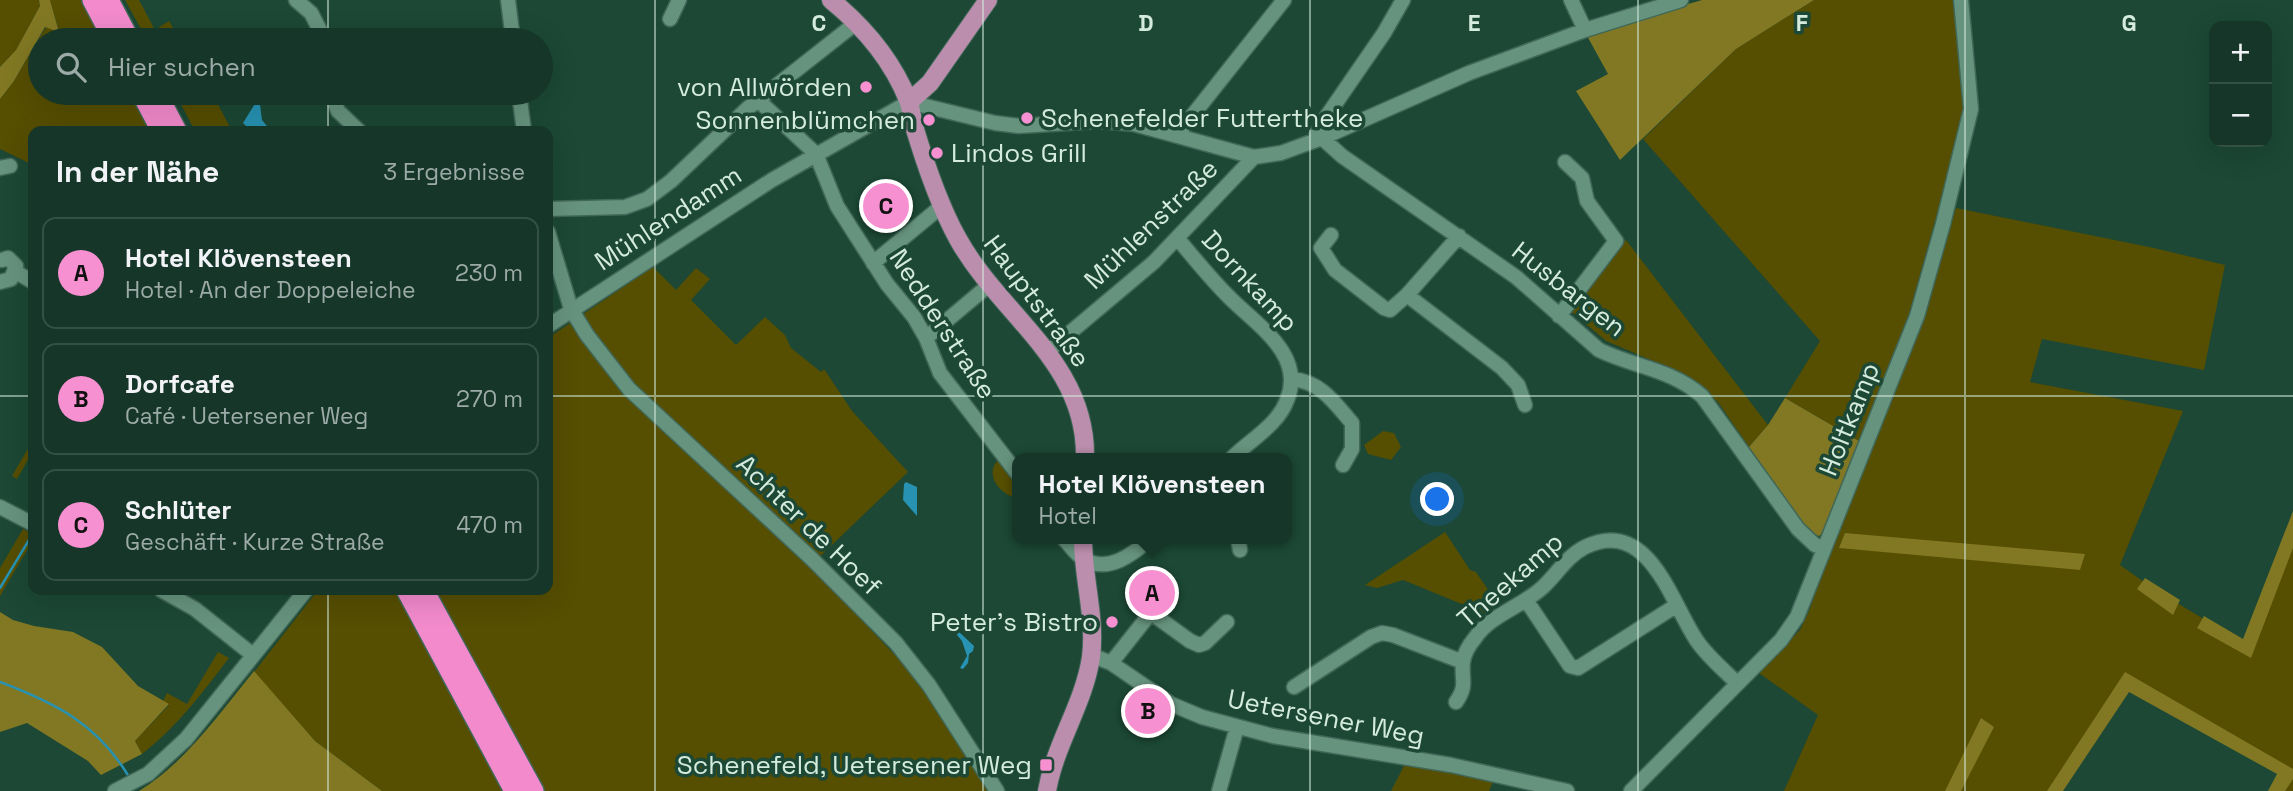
<!DOCTYPE html>
<html lang="de">
<head>
<meta charset="utf-8">
<style>
  :root { --surface:#153628; --page:#224134; --text:#f1f3f6; --muted:#9daba8; --line:#345045; --accent:#f690d0 }
  body { margin:0; font-family:"Space Grotesk",sans-serif; background:var(--page); color:var(--text) }
  .controls { position:absolute; right:21px; top:21px; display:grid; overflow:hidden; border-radius:14px; box-shadow:0 7px 28px #0002 }
  .controls button { width:63px; height:63px; display:grid; place-items:center; padding:0; border:0; border-bottom:2px solid var(--line); background:var(--surface); color:var(--text); font:35px sans-serif }
  .you { position:absolute; left:1438px; top:500px; width:24px; height:24px; margin:-18px; border:5px solid #fff; border-radius:50%; background:#1a73e8; box-shadow:0 0 0 10px #1a73e833 }
  .badge { display:grid; place-items:center; width:46px; height:46px; border-radius:50%; background:var(--accent); color:#111; font-size:23px; font-weight:700 }
  .pin { position:absolute; translate:-50% -50%; border:4px solid #fff; box-shadow:0 2px 7px #0006 }
  .popup { position:absolute; left:1012px; top:453px; width:280px; height:91px; box-sizing:border-box; display:grid; place-content:center; border-radius:14px; background:var(--surface); filter:drop-shadow(0 2px 5px #0005); font-size:23px; white-space:nowrap; color:var(--muted) }
  .popup b { font-size:26px; color:var(--text) }
  .popup::after { content:''; position:absolute; left:50%; top:100%; margin-left:-14px; border:14px solid transparent; border-top-color:var(--surface) }
  .list { margin:0; padding:0; list-style:none }
  h2 { display:flex; justify-content:space-between; align-items:center; height:91px; margin:0; padding:0 28px; font-size:30px }
  h2 small { font-size:23px; font-weight:400; color:var(--muted) }
  .list li { display:grid; grid-template-columns:46px 1fr auto; gap:21px; align-items:center; box-sizing:border-box; height:112px; margin:0 14px 14px; padding:0 14px; border:2px solid var(--line); border-radius:14px }
  .list b { display:block; font-size:26px; white-space:nowrap }
  .list p { margin:0; font-size:23px; white-space:nowrap; color:var(--muted) }
  .list em { font-size:23px; font-style:normal; color:var(--muted) }
  .icon { flex:none; width:38px; height:38px; fill:none; stroke:currentColor; stroke-width:2; stroke-linecap:round; stroke-linejoin:round }
  .map { position:relative; flex:none; width:2293px; height:791px; overflow:hidden }
  .search { position:absolute; background:var(--surface); box-shadow:0 7px 28px #0002; left:28px; top:28px; width:525px; height:77px; display:flex; align-items:center; gap:18px; box-sizing:border-box; padding:0 24px; border-radius:38px; color:var(--muted); font-size:26px }
  .panel { position:absolute; background:var(--surface); box-shadow:0 7px 28px #0002; left:28px; top:126px; width:525px; height:469px; border-radius:14px }
  .map>svg:first-child { display:block }
  .green { fill:#564e00 }
  .forest { fill:#827823 }
  .water { fill:#2792b2 }
  .lines { fill:none; stroke-linecap:round; stroke-linejoin:round }
  .stream { stroke:#2792b2; stroke-width:2.5 }
  .minor-casing { stroke:#406757; stroke-width:17 }
  .major-casing { stroke:#406757; stroke-width:20 }
  .highway-casing { stroke:#406757; stroke-width:22 }
  .minor { stroke:#66937d; stroke-width:14 }
  .major { stroke:#ba8eac; stroke-width:18 }
  .highway { stroke:#f28acc; stroke-width:19 }
  .grid { fill:none; stroke:#d4ebde; stroke-width:2; stroke-opacity:0.55 }
  .poi-dot { fill:#f690d0; stroke:#1c4835; stroke-width:2.5 }
  .labels { text-anchor:middle; stroke-width:7; stroke-linejoin:round; paint-order:stroke }
  .poi-label { font-size:26px; fill:#d4ebde; stroke:#1c4835; text-anchor:end }
  .street-label { font-size:26px; fill:#d4ebde; stroke:#1c4835 }
  .grid-label { font-size:23px; text-anchor:middle; font-weight:bold; fill:#d4ebde; stroke:#1c4835; stroke-width:7; stroke-linejoin:round; paint-order:stroke }
</style>
</head>
<body>
<div class="map">
<svg width="2293" height="791" viewBox="0 0 2293 791">
  <rect width="100%" height="100%" fill="#1c4835"/>
  <path class="green" d="M0 0H39L40 6 16 50 0 67Z
    M50 0H81L103 40H40V93H131L151 131H33V165L0 149V99L14 81 46 27 59 31Z
    M125 0H139L155 30 169 21 180 40H147Z
    M1814 0H1953L1966 110 1909 314 1859 441 1785 398 1820 341 1643 139 1736 49Z
    M175 93H212L232 131H195Z
    M1956 208 2154 248 2225 265 2204 370 2042 339 2030 382 2183 411 2120 565 2154 589 2247 645 2293 526V791H2278L2290 772 2127 679 2054 791H1784L1818 715 1759 673 1800 630 1809 611 1835 537 1926 314Z
    M1626 240 1768 425 1749 447 1718 402 1697 384 1677 371 1606 341 1567 308Z
    M653 267 676 290 696 268 710 279 691 300 736 345 765 317 785 335 791 348 821 372 824 369 852 411 908 472 810 566 910 671 992 791H382L315 741 254 672 318 590H548V338Z
    M1383 431 1394 433 1401 447 1391 460 1368 454 1364 445Z
    M33 440V451L17 479 12 476Z
    M999 459 1017 480V498C1000 495 983 474 999 459Z
    M23 529 33 534V540L0 596V568Z
    M1445 532 1470 570 1476 572 1499 606 1486 614 1403 580 1377 588 1365 585Z
    M218 652 229 658C203 692 177 727 142 754L135 741 169 705 163 701 167 693 187 704Z
    M1406 762 1494 779 1489 791H1391Z"/>
  <path class="forest" d="M39 0H50L59 32 45 27 14 81 0 99V67L16 50 40 6Z
    M1702 0H1814L1736 49 1620 160 1576 91 1608 74 1586 34Z
    M1785 398 1859 441 1824 532 1819 536 1809 532 1749 447 1768 425Z
    M2293 511V548L2251 658 2197 628 2204 616 2243 639Z
    M1845 533 2085 554 2080 570 1839 548Z
    M2145 578 2180 600 2173 615 2137 589Z
    M0 612 13 620 34 626 73 632 102 647 138 686 169 704 135 741 142 754 101 775 88 761 27 723 0 732Z
    M254 671 315 741 382 791H139C186 762 219 714 254 671Z
    M2125 672 2293 769V779L2285 791H2268L2277 774 2129 692 2063 791H2047Z
    M1981 718 1994 727 1961 791H1945Z"/>
  <path class="water" d="M259 97 262 120 271 131H251L243 123Z
    M906 482 917 487V516L903 500 904 484Z
    M958 631 974 646 973 651 969 654 968 663 963 669 960 668 967 656 962 641 957 635Z"/>
  <g class="lines">
    <path class="stream" d="M0 588 32 535
      M0 682C55 703 98 724 129 777"/>
    <g class="minor-casing">
      <path id="minor" d="M296 0 311 13 325 40
        M508 0 513 40
        M1571 0 1585 30
        M670 19 679 0
        M331 93 338 111 359 131
        M519 93 524 131
        M758 100 816 154 837 206 887 284 914 317 926 338 940 373 1017 473
        M1177 135 1284 0
        M1322 138 1342 156 1516 277 1599 350C1634 367 1671 369 1702 396L1798 529 1815 545 1823 548
        M1314 141 1322 123 1384 33 1403 0
        M0 168 10 166
        M548 209 625 207 647 199 671 181 748 108 856 23
        M548 232 571 309 587 335 629 389 812 559 896 643 929 685 997 791
        M1331 235 1321 248 1335 270 1384 308 1390 310 1407 295 1459 236
        M1178 239C1194 258 1210 278 1228 296 1255 324 1306 354 1287 400 1278 425 1250 440 1232 458
        M873 263 943 205
        M16 272 33 282
        M0 282 11 279 16 266 8 258 2 260
        M1407 295 1502 368 1518 385 1525 405
        M1559 316 1616 241 1587 201 1582 178 1565 162
        M548 326 772 180 909 102 995 123 1019 126 1099 121 1134 124 1254 157 1281 153 1322 138 1469 73 1585 30 1681 0
        M926 338 989 285
        M1047 352 1154 262 1254 157
        M1292 379C1321 382 1334 402 1352 423V449L1343 465
        M0 507 33 524
        M1064 539C1070 545 1076 555 1084 559 1108 574 1133 554 1150 539
        M1238 539 1240 550
        M161 590 195 609 253 655
        M1526 600 1570 666 1578 668 1677 605
        M1091 655 1111 663 1171 704 1202 717 1273 736 1451 765 1567 791
        M1111 663 1149 615H1154L1190 641 1199 645 1205 643 1227 622
        M1294 687 1371 637 1382 633 1393 635 1463 662
        M1456 702C1468 685 1461 680 1463 662 1464 654 1470 644 1475 638 1490 615 1523 606 1543 587 1557 574 1567 556 1585 547 1649 516 1671 603 1697 641 1708 657 1724 670 1737 683
        M115 791 148 774 186 739 306 590
        M1219 791 1237 727
        M1631 791 1781 640 1797 617 1917 316 1943 224 1971 109 1961 0"/>
    </g>
    <g class="major-casing">
      <path id="major" d="M831 0C864 27 892 60 908 100 911 108 912 117 914 126 925 163 939 205 958 239 1000 315 1087 362 1085 458
        M909 102 930 83 988 0
        M1047 791C1055 744 1084 704 1091 657 1096 618 1083 578 1083 539"/>
    </g>
    <g class="highway-casing">
      <path id="highway" d="M92 0 113 40
        M109 0 130 40
        M141 93 161 131
        M157 93 177 131
        M406 590 514 791
        M424 590 534 791"/>
    </g>
    <use href="#minor" class="minor"/>
    <use href="#major" class="major"/>
    <use href="#highway" class="highway"/>
  </g>
  <path class="grid" d="M328 0V40M655 0V791M983 0V791M1310 0V791M1638 0V791M1965 0V791M328 93V131M0 396H33M548 396H2293M328 590V791"/>
  <g class="poi-dot">
    <circle cx="866" cy="87" r="7"/>
    <circle cx="1027" cy="118" r="7"/>
    <circle cx="929" cy="120" r="7"/>
    <circle cx="937" cy="153" r="7"/>
    <circle cx="1112" cy="622" r="7"/>
    <rect x="1039" y="758" width="14" height="14" rx="3.5"/>
  </g>
  <g class="labels">
    <g class="poi-label">
      <text x="852" y="96">von Allwörden</text>
      <text x="1041" y="127" text-anchor="start">Schenefelder Futtertheke</text>
      <text x="915" y="129">Sonnenblümchen</text>
      <text x="951" y="162" text-anchor="start">Lindos Grill</text>
      <text x="1098" y="631">Peter's Bistro</text>
      <text x="1032" y="774">Schenefeld, Uetersener Weg</text>
    </g>
    <g class="street-label">
      <text transform="translate(668 218) rotate(-33)" y="9">Mühlendamm</text>
      <text transform="translate(1151 224) rotate(-44)" y="9">Mühlenstraße</text>
      <text transform="translate(1250 281) rotate(47)" y="9">Dornkamp</text>
      <text transform="translate(1569 289) rotate(38)" y="9">Husbargen</text>
      <text transform="translate(1037 301) rotate(53)" y="9">Hauptstraße</text>
      <text transform="translate(943 324) rotate(57)" y="9">Nedderstraße</text>
      <text transform="translate(1849 419) rotate(-68)" y="9">Holtkamp</text>
      <text transform="translate(809 525) rotate(44)" y="9">Achter de Hoef</text>
      <text transform="translate(1510 580) rotate(-41)" y="9">Theekamp</text>
      <text transform="translate(1326 717) rotate(11)" y="9">Uetersener Weg</text>
    </g>
  </g>
  <g class="grid-label">
    <text x="819" y="31">C</text>
    <text x="1146" y="31">D</text>
    <text x="1474" y="31">E</text>
    <text x="1802" y="31">F</text>
    <text x="2129" y="31">G</text>
  </g>
</svg>
<div class="controls">
<button>+</button>
<button>−</button>
</div>
<div class="you"></div>
<div class="pin badge" style="left:1152px;top:593px">A</div>
<div class="popup"><b>Hotel Klövensteen</b>Hotel</div>
<div class="pin badge" style="left:1148px;top:711px">B</div>
<div class="pin badge" style="left:886px;top:206px">C</div>
<div class="search"><svg class="icon" aria-label="search" viewBox="0 0 24 24"><circle cx="10" cy="10" r="6"/><path d="M15 15l6 6"/></svg>Hier suchen</div>
<section class="panel">
<h2>In der Nähe<small>3 Ergebnisse</small></h2>
<ul class="list">
<li><span class="badge">A</span><div><b>Hotel Klövensteen</b><p>Hotel · An der Doppeleiche</p></div><em>230 m</em></li>
<li><span class="badge">B</span><div><b>Dorfcafe</b><p>Café · Uetersener Weg</p></div><em>270 m</em></li>
<li><span class="badge">C</span><div><b>Schlüter</b><p>Geschäft · Kurze Straße</p></div><em>470 m</em></li>
</ul>
</section>
</div>
</body>
</html>
